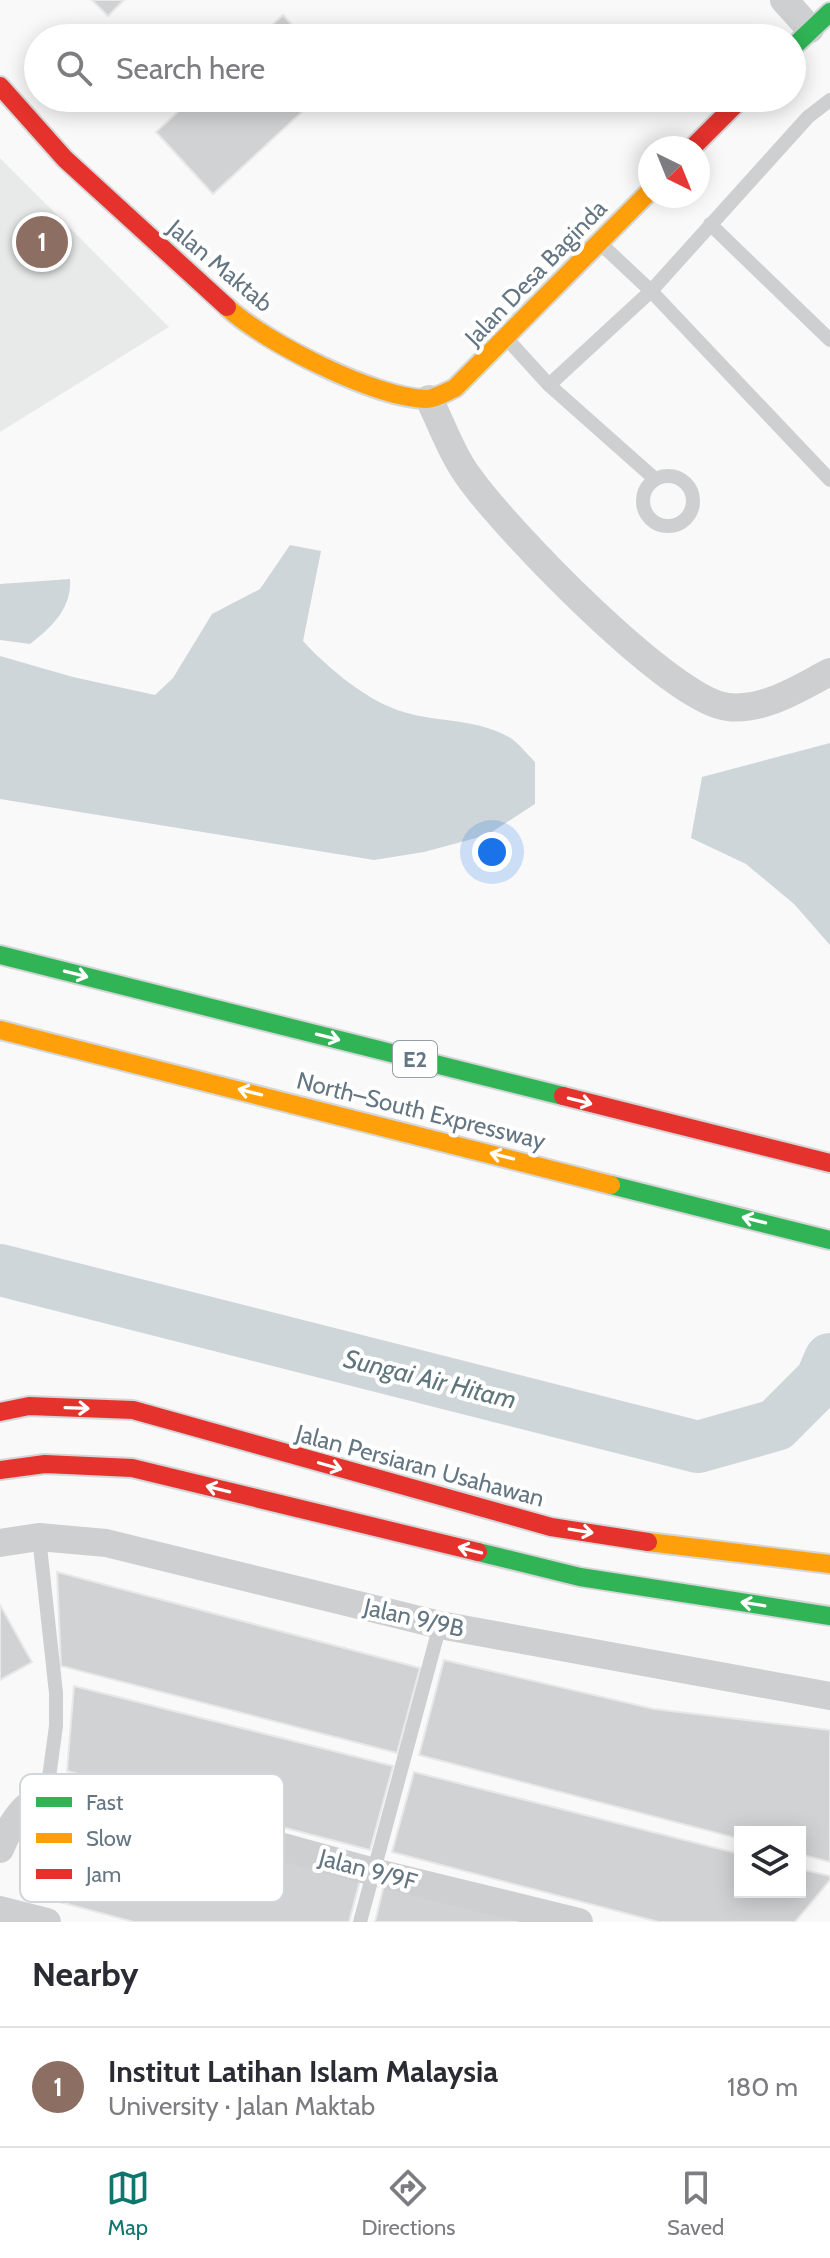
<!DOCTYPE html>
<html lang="en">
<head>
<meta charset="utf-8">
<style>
  :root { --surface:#fff; --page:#f7f7f7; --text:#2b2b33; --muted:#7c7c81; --line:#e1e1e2; --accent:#0f766e }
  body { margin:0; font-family:Cabin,sans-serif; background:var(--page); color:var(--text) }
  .controls { position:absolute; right:24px; bottom:24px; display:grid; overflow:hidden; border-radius:0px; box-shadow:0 4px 20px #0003 }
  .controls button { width:72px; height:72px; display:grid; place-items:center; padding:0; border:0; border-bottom:2px solid var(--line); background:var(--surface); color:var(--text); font:40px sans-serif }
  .compass { position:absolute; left:638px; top:136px; width:72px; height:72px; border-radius:50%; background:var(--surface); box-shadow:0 4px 20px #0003; rotate:137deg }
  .you { position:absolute; left:492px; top:852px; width:28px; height:28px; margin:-20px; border:6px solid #fff; border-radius:50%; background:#1a73e8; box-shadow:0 0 0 12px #1a73e833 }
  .badge { display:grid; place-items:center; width:52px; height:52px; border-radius:50%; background:var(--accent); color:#fff; font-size:26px; font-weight:700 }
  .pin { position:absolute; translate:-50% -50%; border:4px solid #fff; box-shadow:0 2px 8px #0006 }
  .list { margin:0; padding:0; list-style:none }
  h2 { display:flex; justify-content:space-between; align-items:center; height:104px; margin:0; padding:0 32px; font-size:34px }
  h2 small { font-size:26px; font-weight:400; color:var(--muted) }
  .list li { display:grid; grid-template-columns:52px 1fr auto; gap:24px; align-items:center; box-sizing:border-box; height:120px; padding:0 32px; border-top:2px solid var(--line) }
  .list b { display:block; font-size:30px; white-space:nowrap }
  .list p { margin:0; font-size:26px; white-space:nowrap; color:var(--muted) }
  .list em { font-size:26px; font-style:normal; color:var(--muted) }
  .icon { flex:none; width:44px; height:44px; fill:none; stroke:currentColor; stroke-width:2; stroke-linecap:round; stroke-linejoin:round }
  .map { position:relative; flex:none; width:830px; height:1922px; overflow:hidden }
  .search { position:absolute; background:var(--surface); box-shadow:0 4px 20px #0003; left:24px; right:24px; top:24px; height:88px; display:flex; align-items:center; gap:20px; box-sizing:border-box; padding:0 28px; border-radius:44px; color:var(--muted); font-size:30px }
  .sheet { height:224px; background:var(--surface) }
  nav { display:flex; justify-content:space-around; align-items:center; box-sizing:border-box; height:112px; border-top:2px solid var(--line); background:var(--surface); font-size:22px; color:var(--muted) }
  nav a { display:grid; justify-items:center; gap:4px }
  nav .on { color:var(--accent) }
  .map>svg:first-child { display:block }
  .built { fill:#e8e9e9 }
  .water { fill:#ced6d9 }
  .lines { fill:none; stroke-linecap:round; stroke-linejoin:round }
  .river { stroke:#ced6d9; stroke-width:52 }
  .building { fill:#d0d2d3; stroke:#e8e8e8; stroke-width:2 }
  .fast-casing { stroke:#d5d6d7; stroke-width:22 }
  .slow-casing { stroke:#d5d6d7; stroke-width:22 }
  .jam-casing { stroke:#d5d6d7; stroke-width:22 }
  .lane { stroke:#cecfd0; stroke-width:14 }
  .street { stroke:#cecfd0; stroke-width:28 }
  .fast { stroke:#30b455; stroke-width:18 }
  .slow { stroke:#ff9f0a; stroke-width:18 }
  .jam { stroke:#e5322d; stroke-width:18 }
  .oneway { stroke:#fff }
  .labels { text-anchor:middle; stroke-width:8; stroke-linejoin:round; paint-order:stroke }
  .shield { fill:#fff; stroke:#939fa8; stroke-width:2 }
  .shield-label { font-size:22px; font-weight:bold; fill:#657683 }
  .street-label { font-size:24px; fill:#657683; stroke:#fff }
  .water-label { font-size:26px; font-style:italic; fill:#60757c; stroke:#fff }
  .key { fill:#fff; stroke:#d1d6da; stroke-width:2 }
  .key-label { font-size:22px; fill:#657683 }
</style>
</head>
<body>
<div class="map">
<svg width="830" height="1922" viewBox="0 0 830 1922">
  <rect width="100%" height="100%" fill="#f9f9f9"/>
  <path class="built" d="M0 158 169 327 0 432Z"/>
  <path class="water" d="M290 545 321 551 303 641C325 665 359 694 390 707 428 724 472 716 509 737 518 742 527 754 535 762V804L487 835 424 852 374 860 0 799V656L73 677 155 695 173 678 212 614 260 589Z
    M70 579C72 608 52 627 30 644L0 640V584Z
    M830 743V945L794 904 746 864 691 838 702 777Z"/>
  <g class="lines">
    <path class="river" d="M0 1270 698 1447 776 1425 821 1380 830 1359"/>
  </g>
  <path class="building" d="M92 0H124L108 16Z
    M283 15 304 38H258Z
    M193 98H317L213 194 156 132Z
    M57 1572 420 1668 397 1753 61 1666Z
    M0 1605 32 1662 0 1680Z
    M444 1660 654 1709 830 1730V1862L800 1854V1832H740V1839L419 1755Z
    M74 1686 393 1766 370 1850 67 1771Z
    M414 1772 740 1854V1892H800V1869L830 1876V1880L795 1922H659L392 1852Z
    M57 1793 362 1873 349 1922H134L30 1894Z
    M384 1885 532 1922H375Z"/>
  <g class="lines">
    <g class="fast-casing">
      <path id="fast" d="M792 48 830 12
        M0 955 563 1096
        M611 1185 830 1240
        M478 1552 580 1577 830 1616"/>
    </g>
    <g class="slow-casing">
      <path id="slow" d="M227 307C264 342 375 398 426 399 435 399 446 392 455 388L650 191
        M0 1030 611 1185
        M648 1542 830 1564"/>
    </g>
    <g class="jam-casing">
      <path id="jam" d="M0 86 65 159 227 307
        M692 148 742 98
        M563 1096 830 1163
        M0 1412 29 1406 133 1410 551 1527 648 1542
        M0 1470 45 1464 132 1468 478 1552"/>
    </g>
    <path class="lane" d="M710 224 830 340
      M602 245 651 291 808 117 830 100
      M507 339 549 385 655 479
      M549 385 651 291 830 480
      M643 501a25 25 0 1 1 50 0a25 25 0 1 1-50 0Z
      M39 1537 56 1693V1726L47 1792
      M360 1922 440 1625"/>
    <path class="street" d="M784 0 810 29
      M429 399C442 425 453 457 471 480 507 530 671 701 728 707 765 711 799 688 830 672
      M0 1543 39 1537 106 1543 440 1625 830 1696
      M0 1849C15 1814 30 1795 68 1788L374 1872 579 1922
      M0 1910 47 1922"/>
    <use href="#fast" class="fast"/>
    <use href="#slow" class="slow"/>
    <use href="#jam" class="jam"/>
  </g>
  <defs><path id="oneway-shaft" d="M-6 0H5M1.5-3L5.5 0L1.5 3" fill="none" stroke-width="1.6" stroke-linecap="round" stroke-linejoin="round" transform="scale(2)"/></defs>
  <g class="oneway">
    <use href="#oneway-shaft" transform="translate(76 974) rotate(14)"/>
    <use href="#oneway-shaft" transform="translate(328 1037) rotate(14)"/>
    <use href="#oneway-shaft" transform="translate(250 1092) rotate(-166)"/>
    <use href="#oneway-shaft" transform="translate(580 1101) rotate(14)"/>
    <use href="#oneway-shaft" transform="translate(502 1156) rotate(-166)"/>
    <use href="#oneway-shaft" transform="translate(754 1220) rotate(-166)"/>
    <use href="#oneway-shaft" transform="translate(77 1408) rotate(2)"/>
    <use href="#oneway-shaft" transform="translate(330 1466) rotate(16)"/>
    <use href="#oneway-shaft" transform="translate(218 1489) rotate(-166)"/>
    <use href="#oneway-shaft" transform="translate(581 1531) rotate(9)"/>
    <use href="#oneway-shaft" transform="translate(470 1550) rotate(-166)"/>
    <use href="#oneway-shaft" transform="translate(753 1604) rotate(-171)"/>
  </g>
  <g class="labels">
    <rect class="shield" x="393" y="1041" width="44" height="36" rx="6"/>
    <g class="shield-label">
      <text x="415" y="1067">E2</text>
    </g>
    <g class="street-label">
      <text transform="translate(220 266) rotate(40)" y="8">Jalan Maktab</text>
      <text transform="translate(536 273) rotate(-46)" y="8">Jalan Desa Baginda</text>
      <text transform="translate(421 1111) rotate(14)" y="8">North–South Expressway</text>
      <text transform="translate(420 1466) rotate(15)" y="8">Jalan Persiaran Usahawan</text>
      <text transform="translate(414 1618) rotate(13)" y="8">Jalan 9/9B</text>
      <text transform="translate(368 1870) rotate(15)" y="8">Jalan 9/9F</text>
    </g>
    <g class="water-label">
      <text transform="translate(430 1379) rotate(14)" y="9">Sungai Air Hitam</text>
    </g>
  </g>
  <rect x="20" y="1774" width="264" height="128" rx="12" class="key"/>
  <rect x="36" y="1797" width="36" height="10" fill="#30b455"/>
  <rect x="36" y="1833" width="36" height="10" fill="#ff9f0a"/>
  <rect x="36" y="1869" width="36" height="10" fill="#e5322d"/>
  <g class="key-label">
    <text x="86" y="1810">Fast</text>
    <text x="86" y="1846">Slow</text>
    <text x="86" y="1882">Jam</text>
  </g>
</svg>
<div class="controls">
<button><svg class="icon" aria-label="layers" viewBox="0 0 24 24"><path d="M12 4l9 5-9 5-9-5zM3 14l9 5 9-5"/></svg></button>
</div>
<svg class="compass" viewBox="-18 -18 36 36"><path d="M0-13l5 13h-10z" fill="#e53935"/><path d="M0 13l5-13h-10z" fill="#7c7c81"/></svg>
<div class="you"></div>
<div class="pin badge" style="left:42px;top:242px;background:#8d6e63">1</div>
<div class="search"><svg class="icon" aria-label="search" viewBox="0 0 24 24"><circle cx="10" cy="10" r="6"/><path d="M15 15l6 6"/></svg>Search here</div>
</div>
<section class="sheet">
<h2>Nearby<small></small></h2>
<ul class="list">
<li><span class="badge" style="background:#8d6e63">1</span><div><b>Institut Latihan Islam Malaysia</b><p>University · Jalan Maktab</p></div><em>180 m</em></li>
</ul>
</section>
<nav>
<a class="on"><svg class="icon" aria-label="map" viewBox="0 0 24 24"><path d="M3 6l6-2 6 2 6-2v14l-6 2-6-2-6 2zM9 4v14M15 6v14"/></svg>Map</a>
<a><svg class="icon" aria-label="directions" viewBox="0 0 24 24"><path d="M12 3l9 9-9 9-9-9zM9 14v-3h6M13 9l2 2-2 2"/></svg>Directions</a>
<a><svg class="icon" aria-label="saved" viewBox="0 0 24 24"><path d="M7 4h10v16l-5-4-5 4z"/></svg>Saved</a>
</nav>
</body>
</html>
